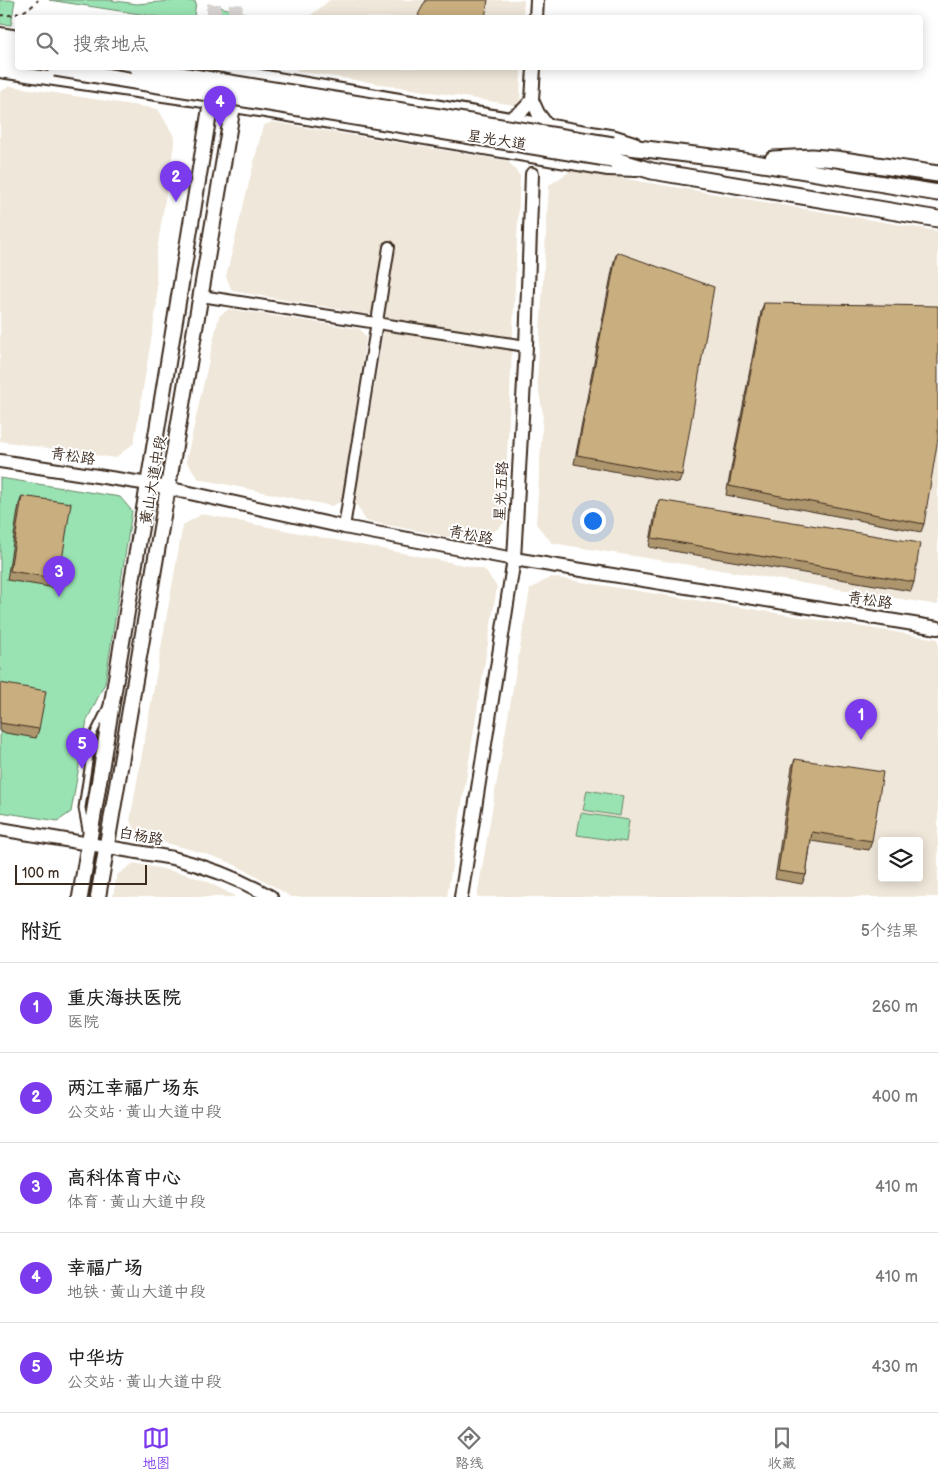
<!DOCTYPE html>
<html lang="zh">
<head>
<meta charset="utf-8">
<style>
  :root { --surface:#fff; --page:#f6f6f6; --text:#222; --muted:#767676; --line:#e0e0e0; --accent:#7c3aed }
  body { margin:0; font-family:"Balsamiq Sans","LXGW WenKai TC",sans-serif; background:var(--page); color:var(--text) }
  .controls { position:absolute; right:15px; bottom:15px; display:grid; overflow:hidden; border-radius:5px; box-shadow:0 2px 12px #0003 }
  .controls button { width:45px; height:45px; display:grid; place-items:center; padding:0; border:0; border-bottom:1px solid var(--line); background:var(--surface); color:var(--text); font:25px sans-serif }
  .scale { position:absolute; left:15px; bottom:12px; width:132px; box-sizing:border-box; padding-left:5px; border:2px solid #3b2a1e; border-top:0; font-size:14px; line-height:18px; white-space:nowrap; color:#3b2a1e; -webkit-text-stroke:4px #fff; paint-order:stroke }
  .you { position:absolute; left:592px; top:520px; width:18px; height:18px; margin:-12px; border:4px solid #fff; border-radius:50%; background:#1a73e8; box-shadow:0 0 0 8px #1a73e833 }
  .badge { display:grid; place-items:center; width:32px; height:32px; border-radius:50%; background:var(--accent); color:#fff; font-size:16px; font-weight:700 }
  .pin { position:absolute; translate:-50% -41px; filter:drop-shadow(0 1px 2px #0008) }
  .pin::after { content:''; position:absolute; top:26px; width:18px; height:15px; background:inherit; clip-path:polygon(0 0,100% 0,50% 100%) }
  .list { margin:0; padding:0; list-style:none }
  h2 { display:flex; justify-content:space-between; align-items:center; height:65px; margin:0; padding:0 20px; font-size:21px }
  h2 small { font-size:16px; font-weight:400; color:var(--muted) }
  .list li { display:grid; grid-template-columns:32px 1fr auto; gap:15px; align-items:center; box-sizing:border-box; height:90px; padding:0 20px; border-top:1px solid var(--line) }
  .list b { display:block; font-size:19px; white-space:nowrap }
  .list p { margin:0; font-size:16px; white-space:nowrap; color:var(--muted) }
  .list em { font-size:16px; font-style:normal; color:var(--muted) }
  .icon { flex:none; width:28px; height:28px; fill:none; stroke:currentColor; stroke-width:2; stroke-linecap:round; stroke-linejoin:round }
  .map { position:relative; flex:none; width:938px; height:897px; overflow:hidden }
  .search { position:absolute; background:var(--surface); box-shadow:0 2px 12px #0003; left:15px; right:15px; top:15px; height:55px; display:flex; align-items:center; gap:12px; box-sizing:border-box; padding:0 18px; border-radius:5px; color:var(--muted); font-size:19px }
  .sheet { height:515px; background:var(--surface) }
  nav { display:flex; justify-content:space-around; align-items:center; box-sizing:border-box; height:70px; border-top:1px solid var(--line); background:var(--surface); font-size:14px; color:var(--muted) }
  nav a { display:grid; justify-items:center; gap:2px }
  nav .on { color:var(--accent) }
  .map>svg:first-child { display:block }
  .built { fill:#efe7d9; fill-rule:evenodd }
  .green { fill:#99e3b2; stroke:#6a8668 }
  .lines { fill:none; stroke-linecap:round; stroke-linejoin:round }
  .secondary-tunnel { stroke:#d8d4d2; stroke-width:14; stroke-dasharray:14 7; stroke-linecap:butt }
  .service-casing { stroke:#3b2a1e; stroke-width:9 }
  .minor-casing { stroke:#3b2a1e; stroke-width:14 }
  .tertiary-casing { stroke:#3b2a1e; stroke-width:16 }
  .secondary-casing { stroke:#3b2a1e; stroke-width:18 }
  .primary-casing { stroke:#3b2a1e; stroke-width:19 }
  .path { stroke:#3b2a1e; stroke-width:2; stroke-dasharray:4 4; stroke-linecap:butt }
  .service { stroke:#fff; stroke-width:5 }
  .minor { stroke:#fff; stroke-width:10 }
  .tertiary { stroke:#fff; stroke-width:12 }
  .secondary { stroke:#fff; stroke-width:14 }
  .primary { stroke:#fff; stroke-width:15 }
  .primary-bridge-casing { stroke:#3b2a1e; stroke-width:19; stroke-linecap:butt }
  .primary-bridge { stroke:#fff; stroke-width:15 }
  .wall { fill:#ad966d; stroke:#3b2a1e }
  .shaded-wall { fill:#8d7a59; stroke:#3b2a1e }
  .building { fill:#c9ae7f; stroke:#3b2a1e }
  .labels { text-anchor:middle; stroke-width:4; stroke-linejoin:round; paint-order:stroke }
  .street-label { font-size:15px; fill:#3b2a1e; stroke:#fff }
</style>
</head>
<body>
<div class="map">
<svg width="938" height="897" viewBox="0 0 938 897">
  <rect width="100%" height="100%" fill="#fff"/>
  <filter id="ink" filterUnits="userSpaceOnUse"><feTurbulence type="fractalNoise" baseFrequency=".02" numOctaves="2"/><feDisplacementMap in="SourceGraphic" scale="10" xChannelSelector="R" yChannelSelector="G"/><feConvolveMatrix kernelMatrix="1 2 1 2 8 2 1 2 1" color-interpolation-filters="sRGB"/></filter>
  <g filter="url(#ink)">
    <path class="built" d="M330 0H524L523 17 307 18Z
      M298 68H521L520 106 297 71Z
      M10 86 158 109 175 138 156 256 157 304 134 443 115 458 0 441V92Z
      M272 122 508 161 520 176 504 523 481 543 366 521 355 502 386 317 232 291 226 276 263 126Z
      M572 170 938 231V605L552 543 536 524 543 414 537 381 549 185Z
      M229 309 360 329 366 337 342 501 332 506 199 479 186 461 219 316Z
      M202 514 484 569 497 587 447 897H291L255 875 229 862 200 852 140 836 130 821 183 525Z
      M551 577 938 639V897H477L530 589ZM882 841H919V878H882Z
      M134 863 186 874 206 881 233 895 235 897H113L117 875Z"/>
    <path class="green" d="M0 0H15L11 25 0 24Z
      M49 0H108L137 4 182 0 196 2 194 17H159Z
      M208 4 260 17H234L207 10Z
      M0 478 120 497 132 511 105 683 87 720 71 812 58 821 0 812Z
      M587 790 623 796 620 816 583 810Z
      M581 813 629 820 626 842 577 835Z"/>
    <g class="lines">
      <path class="secondary-tunnel" d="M214 18V0
        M235 18 236 0"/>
      <g class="service-casing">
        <path id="service" d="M86 830 82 808 93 735 107 706"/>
      </g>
      <g class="minor-casing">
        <path id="minor" d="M201 296 526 346
          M344 527 389 247"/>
      </g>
      <g class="tertiary-casing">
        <path id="tertiary" d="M536 18 537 0
          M0 34 18 37
          M214 68 615 137 634 143
          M0 71 211 102 608 169 637 170
          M532 100 534 68
          M510 119 523 110 532 100 538 113 547 125
          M0 461 149 484 344 527 514 559 938 628
          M0 829 173 858C208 867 240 879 271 897
          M461 897 514 559 526 346 532 174"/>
      </g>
      <g class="secondary-casing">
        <path id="secondary" d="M80 897 211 102 212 68
          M98 897 233 106 234 68"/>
      </g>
      <g class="primary-casing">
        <path id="primary" d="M0 45 18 48
          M0 58 18 61
          M613 145 744 161 938 193
          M612 159 652 171 938 219
          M773 159 812 157 836 159 938 174"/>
      </g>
      <path class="path" d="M0 15C13 17 30 11 38 0"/>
      <use href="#service" class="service"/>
      <use href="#minor" class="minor"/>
      <use href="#tertiary" class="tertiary"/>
      <use href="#secondary" class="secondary"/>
      <use href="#primary" class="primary"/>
      <g class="primary-bridge-casing">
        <path id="primary-bridge" d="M55 68 612 159
          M138 68 613 145"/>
      </g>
      <use href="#primary-bridge" class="primary-bridge"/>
    </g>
    <path class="wall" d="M617 252 682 475 679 483 574 464 614 261Z
      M764 303 924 524 921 532 726 495 761 312Z
      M22 496 59 579 56 588 7 580 19 504Z
      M659 500 914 582 911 591 649 547 656 508Z
      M0 683 39 729 36 738 0 732Z
      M795 759 872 841 869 850 811 841 806 875 802 884 775 879 792 767Z"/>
    <path class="shaded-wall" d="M455 68H469L468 69Z"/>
    <path class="building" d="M426 0H488L485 18H422L418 15Z
      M617 252 714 287 682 475 577 455Z
      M764 303 938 306V438L924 524 729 486Z
      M22 496 71 503 59 579 10 571Z
      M659 500 920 543 914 582 652 538Z
      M0 683 46 691 39 729 0 723Z
      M795 759 883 772 872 841 812 832 806 875 778 871Z"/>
  </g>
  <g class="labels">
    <g class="street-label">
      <text transform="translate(497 140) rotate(9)" y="5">星光大道</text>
      <text transform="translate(73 456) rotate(9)" y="5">青松路</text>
      <text transform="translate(153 480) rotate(-80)" y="5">黄山大道中段</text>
      <text transform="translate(501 491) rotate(-87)" y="5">星光五路</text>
      <text transform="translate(471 535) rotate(11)" y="5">青松路</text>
      <text transform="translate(870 600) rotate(9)" y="5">青松路</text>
      <text transform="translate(141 836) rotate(10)" y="5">白杨路</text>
    </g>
  </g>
</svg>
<div class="controls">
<button><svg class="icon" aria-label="layers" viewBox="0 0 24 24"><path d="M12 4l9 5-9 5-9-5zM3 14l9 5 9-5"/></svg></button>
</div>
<div class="scale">100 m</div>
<div class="you"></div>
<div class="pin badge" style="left:861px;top:740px">1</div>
<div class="pin badge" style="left:176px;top:202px">2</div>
<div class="pin badge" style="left:59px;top:597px">3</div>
<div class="pin badge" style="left:220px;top:127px">4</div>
<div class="pin badge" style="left:82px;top:769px">5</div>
<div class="search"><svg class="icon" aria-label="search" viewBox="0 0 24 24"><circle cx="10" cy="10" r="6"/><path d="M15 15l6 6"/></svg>搜索地点</div>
</div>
<section class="sheet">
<h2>附近<small>5个结果</small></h2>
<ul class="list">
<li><span class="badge">1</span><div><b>重庆海扶医院</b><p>医院</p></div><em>260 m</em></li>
<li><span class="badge">2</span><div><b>两江幸福广场东</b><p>公交站 · 黄山大道中段</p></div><em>400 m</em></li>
<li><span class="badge">3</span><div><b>高科体育中心</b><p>体育 · 黄山大道中段</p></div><em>410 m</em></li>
<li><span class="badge">4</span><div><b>幸福广场</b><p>地铁 · 黄山大道中段</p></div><em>410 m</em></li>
<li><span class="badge">5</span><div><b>中华坊</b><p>公交站 · 黄山大道中段</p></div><em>430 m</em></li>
</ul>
</section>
<nav>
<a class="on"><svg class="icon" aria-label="map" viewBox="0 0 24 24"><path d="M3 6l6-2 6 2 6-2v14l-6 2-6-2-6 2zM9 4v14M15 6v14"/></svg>地图</a>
<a><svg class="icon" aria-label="directions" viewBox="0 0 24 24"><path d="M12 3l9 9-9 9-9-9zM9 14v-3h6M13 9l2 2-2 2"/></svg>路线</a>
<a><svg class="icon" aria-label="saved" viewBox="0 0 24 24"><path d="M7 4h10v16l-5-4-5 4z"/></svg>收藏</a>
</nav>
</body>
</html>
